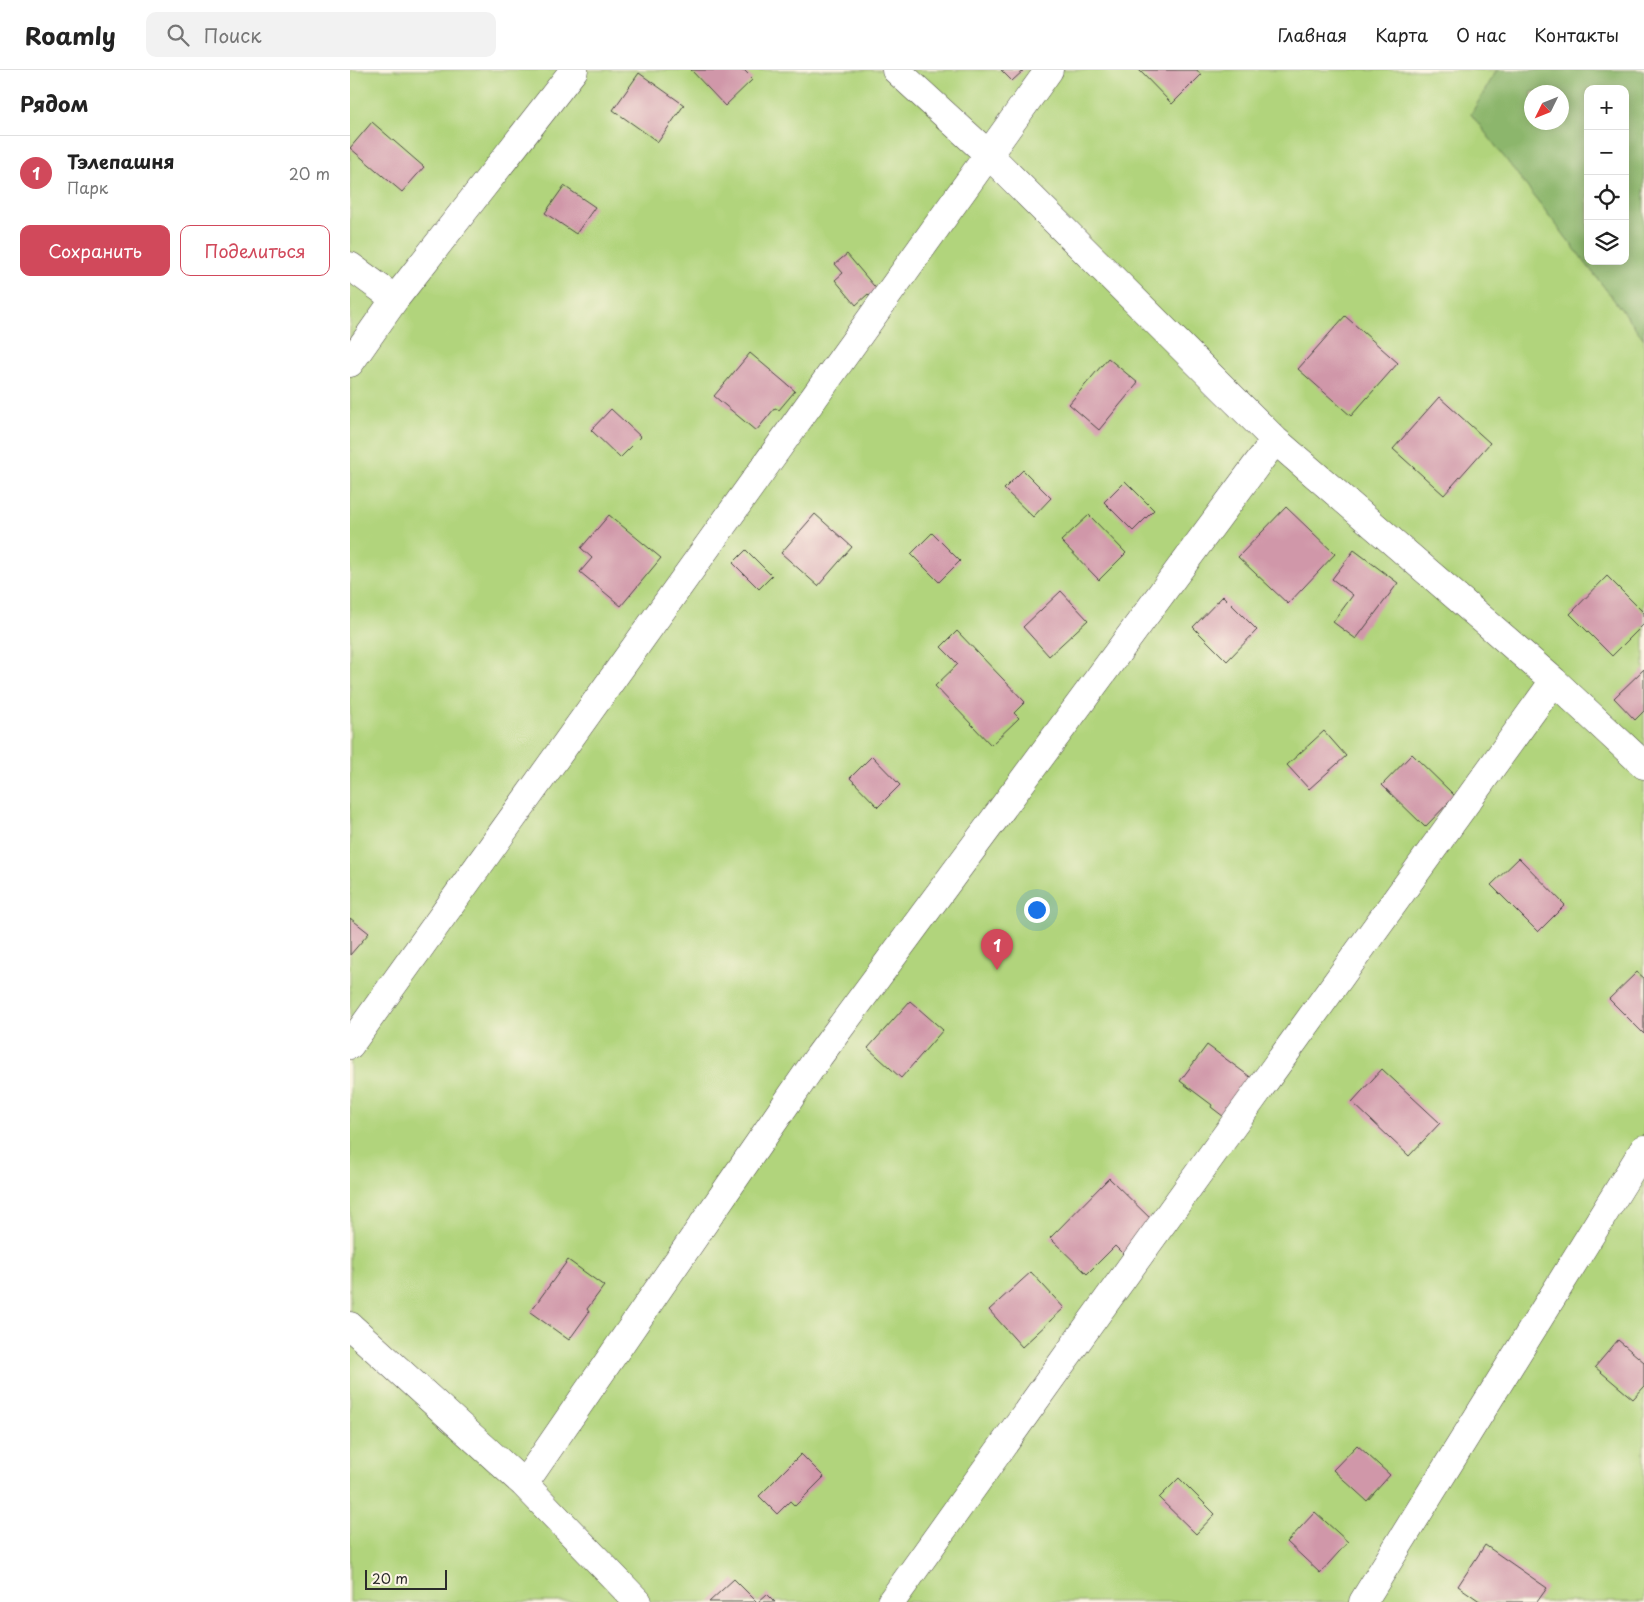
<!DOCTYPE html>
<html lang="ru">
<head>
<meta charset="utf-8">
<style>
  :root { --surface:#fff; --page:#f2f2f2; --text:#222; --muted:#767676; --line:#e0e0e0; --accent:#d1495b }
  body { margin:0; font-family:"Playpen Sans",sans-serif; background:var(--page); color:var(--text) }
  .controls { position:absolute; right:15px; top:15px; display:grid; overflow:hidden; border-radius:10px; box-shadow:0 2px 12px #0003 }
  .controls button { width:45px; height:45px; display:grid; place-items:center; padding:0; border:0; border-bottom:1px solid var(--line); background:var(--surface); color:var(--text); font:25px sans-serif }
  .compass { position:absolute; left:1174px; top:15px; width:45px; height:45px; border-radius:50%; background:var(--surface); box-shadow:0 2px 12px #0003; rotate:227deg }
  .scale { position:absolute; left:15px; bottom:12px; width:82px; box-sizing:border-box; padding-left:5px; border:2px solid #2b2b2b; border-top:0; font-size:14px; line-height:18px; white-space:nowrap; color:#2b2b2b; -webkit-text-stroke:4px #fcf5e5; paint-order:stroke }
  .you { position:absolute; left:686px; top:839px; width:18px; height:18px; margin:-12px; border:4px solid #fff; border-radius:50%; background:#1a73e8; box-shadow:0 0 0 8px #1a73e833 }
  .badge { display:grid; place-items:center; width:32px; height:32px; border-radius:50%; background:var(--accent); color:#fff; font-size:16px; font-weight:700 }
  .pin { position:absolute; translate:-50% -41px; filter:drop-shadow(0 1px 2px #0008) }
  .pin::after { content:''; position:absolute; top:26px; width:18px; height:15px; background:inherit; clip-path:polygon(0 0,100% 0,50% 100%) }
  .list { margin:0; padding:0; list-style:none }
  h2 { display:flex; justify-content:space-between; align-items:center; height:65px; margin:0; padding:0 20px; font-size:21px }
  h2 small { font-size:16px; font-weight:400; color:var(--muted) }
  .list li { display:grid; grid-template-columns:32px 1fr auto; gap:15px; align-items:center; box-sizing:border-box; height:75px; padding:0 20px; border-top:1px solid var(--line) }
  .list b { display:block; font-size:19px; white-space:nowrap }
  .list p { margin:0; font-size:16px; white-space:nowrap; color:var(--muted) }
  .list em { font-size:16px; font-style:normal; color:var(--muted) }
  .actions { display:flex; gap:10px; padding:15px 20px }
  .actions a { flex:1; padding:11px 0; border:1px solid var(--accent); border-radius:10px; text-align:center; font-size:18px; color:var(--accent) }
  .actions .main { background:var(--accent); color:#fff }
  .icon { flex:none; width:28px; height:28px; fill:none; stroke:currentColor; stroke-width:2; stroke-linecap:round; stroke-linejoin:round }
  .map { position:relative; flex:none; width:1294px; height:1532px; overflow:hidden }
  header { display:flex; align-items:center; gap:30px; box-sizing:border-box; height:70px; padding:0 25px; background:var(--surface); border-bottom:1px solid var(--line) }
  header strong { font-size:24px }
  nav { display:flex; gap:28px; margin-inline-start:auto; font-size:18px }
  .search { width:350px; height:45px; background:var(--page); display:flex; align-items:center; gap:12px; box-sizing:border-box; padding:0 18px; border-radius:10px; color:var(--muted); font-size:19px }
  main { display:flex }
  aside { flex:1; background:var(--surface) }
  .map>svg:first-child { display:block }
  .green { fill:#b1d47c; stroke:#6e8054 }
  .forest { fill:#8cb66c; stroke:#5c704c; fill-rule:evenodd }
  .building { fill:#d097a9 }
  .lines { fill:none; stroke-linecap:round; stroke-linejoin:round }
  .minor-casing { stroke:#494642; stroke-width:29 }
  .minor { stroke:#fff; stroke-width:28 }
</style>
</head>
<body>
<header>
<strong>Roamly</strong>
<div class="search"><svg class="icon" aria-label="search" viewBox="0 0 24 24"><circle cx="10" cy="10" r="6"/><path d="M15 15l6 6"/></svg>Поиск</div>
<nav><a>Главная</a><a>Карта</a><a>О нас</a><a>Контакты</a></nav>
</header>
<main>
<aside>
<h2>Рядом<small></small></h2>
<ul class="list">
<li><span class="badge">1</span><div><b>Тэлепашня</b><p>Парк</p></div><em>20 m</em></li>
</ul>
<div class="actions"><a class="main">Сохранить</a><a>Поделиться</a></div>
</aside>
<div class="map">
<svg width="1294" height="1532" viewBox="0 0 1294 1532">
  <rect width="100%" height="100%" fill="#fcf5e5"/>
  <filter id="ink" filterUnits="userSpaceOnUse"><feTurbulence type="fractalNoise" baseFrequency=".02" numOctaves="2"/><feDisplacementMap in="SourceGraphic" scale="10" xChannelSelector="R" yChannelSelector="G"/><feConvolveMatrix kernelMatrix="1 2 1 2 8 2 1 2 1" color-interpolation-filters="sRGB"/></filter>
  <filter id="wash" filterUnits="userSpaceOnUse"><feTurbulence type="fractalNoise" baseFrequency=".0096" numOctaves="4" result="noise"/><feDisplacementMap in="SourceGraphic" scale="20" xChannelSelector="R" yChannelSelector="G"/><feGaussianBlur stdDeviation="1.12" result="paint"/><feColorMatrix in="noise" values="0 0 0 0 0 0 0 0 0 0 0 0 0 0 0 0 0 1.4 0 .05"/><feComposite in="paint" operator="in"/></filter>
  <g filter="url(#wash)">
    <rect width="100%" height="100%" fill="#f5e1c6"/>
    <path class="green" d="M0 0H1147L1121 44 1294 269V1532H0Z"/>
    <path class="forest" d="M1147 0H1294V269L1121 44ZM1238 19H1275V191H1238ZM1182 22H1212V52H1182Z"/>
    <g id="blocks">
      <path class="building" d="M341 0H394L403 9 375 36Z
        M651 0H674L662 11Z
        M789 0H847L851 5 822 34Z
        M289 3 334 35 308 72 263 40Z
        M22 52 74 97 52 122 0 78Z
        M214 116 245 137 226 164 195 143Z
        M497 184 529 222 522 228 518 224 506 235 485 210 493 203 485 194Z
        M995 246 1048 293 1001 346 948 299Z
        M400 283 445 321 429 340 425 338 406 361 364 326Z
        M758 288 788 313 749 360 719 334Z
        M1089 327 1140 373 1094 425 1043 379Z
        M261 339 291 367 270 388 241 360Z
        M673 400 701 428 683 447 654 419Z
        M775 411 804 440 783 461 754 432Z
        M936 437 985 484 938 534 888 487Z
        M465 444 502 477 468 516 431 483Z
        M259 445 311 488 271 536 230 502 242 488 231 478Z
        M739 445 776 483 749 510 711 471Z
        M582 463 610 491 589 512 561 484Z
        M396 480 422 506 409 519 383 493Z
        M1004 480 1048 513 1006 569 983 552 1003 525 982 509Z
        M1257 506 1294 543V554L1262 586 1220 544Z
        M711 521 738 550 699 586 673 557Z
        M873 526 907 560 877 591 843 557Z
        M607 561 675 632 664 643 669 648 641 675 585 616 608 594 591 577Z
        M1294 599V641L1285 650 1264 628Z
        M974 661 996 686 959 719 937 695Z
        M1062 684 1105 726 1075 757 1032 715Z
        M522 686 550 715 528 737 500 708Z
        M1169 788 1215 835 1188 862 1141 815Z
        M0 848 19 863 0 885Z
        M1287 902 1294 908V964L1259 929Z
        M560 931 593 960 551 1008 518 978Z
        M857 975 907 1012 878 1050 861 1037 862 1035 830 1011Z
        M1032 999 1090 1053 1059 1086 1002 1032Z
        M759 1108 805 1153 774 1185 765 1176 737 1204 700 1168Z
        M218 1190 254 1216 237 1239 239 1242 219 1270 180 1242Z
        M681 1202 714 1238 672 1277 639 1240Z
        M1268 1270 1294 1292V1317L1283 1329 1245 1297Z
        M1007 1375 1040 1405 1017 1431 983 1400Z
        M451 1384 474 1407 445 1436 440 1431 427 1444 409 1426Z
        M829 1408 865 1444 846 1464 809 1428Z
        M965 1442 998 1472 970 1503 937 1472Z
        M1135 1475 1197 1518 1187 1532H1131L1108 1516Z
        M384 1509 407 1532H359Z
        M417 1524 425 1532H408Z"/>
    </g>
  </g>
  <g filter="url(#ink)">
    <use href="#blocks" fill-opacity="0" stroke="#494642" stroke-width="1"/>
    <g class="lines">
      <g class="minor-casing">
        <path id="minor" d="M546 0 639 85 925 370 1204 611 1294 695
          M0 196 45 229
          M0 293 45 229 224 0
          M0 975 699 0
          M0 1256 174 1414 288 1532
          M174 1414 469 986 925 370
          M541 1532 739 1255 1204 611
          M1013 1532 1294 1079"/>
      </g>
      <use href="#minor" class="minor"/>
    </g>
  </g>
</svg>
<div class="controls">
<button>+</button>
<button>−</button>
<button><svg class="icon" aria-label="locate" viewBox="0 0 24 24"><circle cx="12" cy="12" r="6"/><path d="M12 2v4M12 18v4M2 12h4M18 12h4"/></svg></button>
<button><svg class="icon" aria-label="layers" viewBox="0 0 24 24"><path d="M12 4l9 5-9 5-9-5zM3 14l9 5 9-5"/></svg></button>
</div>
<svg class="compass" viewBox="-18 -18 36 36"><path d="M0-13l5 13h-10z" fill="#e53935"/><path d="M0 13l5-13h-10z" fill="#767676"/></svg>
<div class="scale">20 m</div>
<div class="you"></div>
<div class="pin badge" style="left:647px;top:900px">1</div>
</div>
</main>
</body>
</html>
